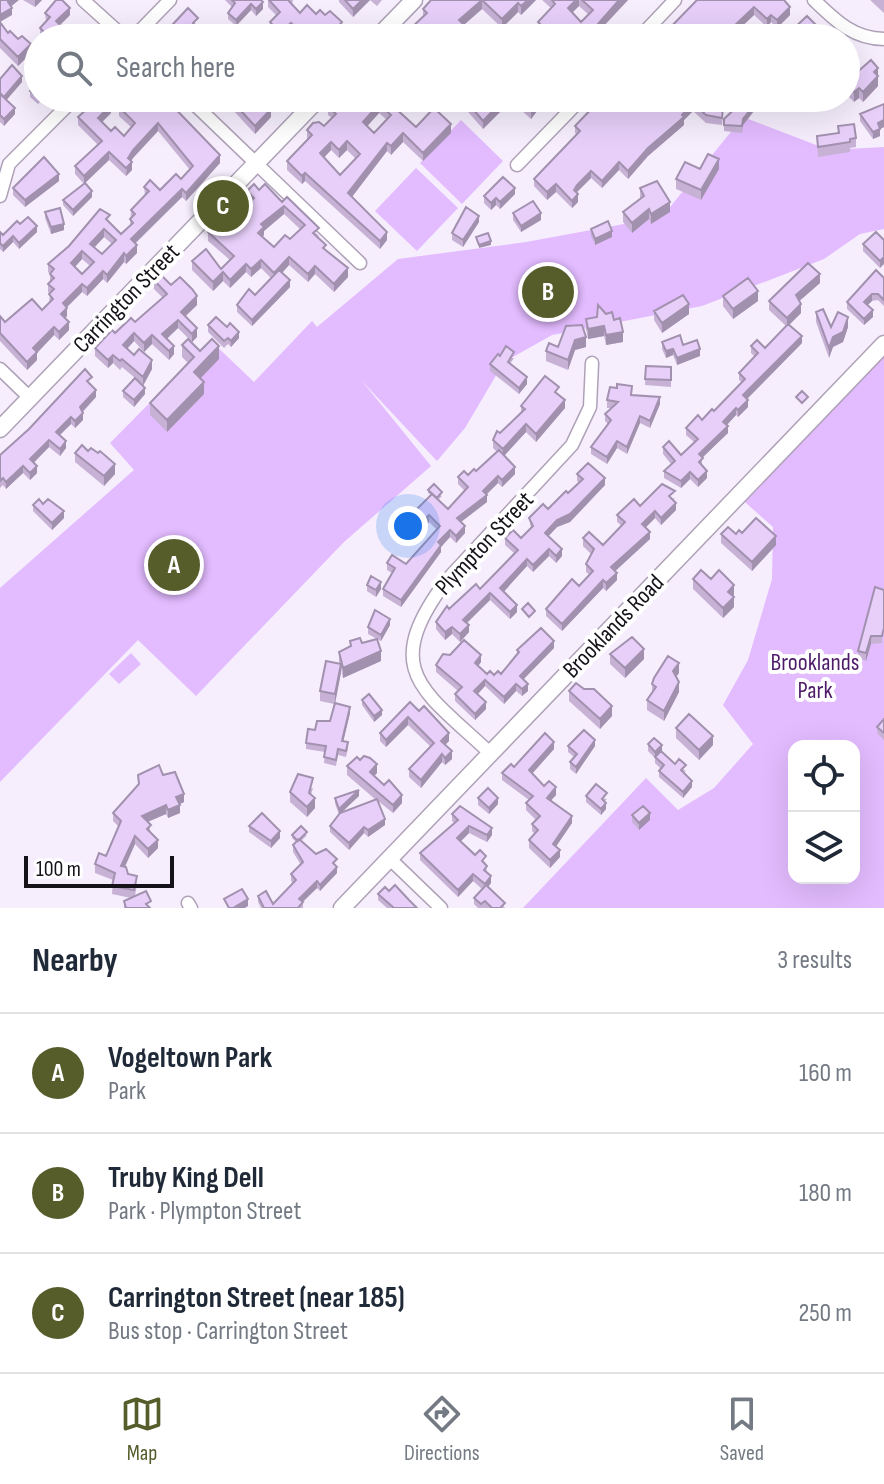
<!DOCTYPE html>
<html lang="en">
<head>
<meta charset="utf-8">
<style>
  :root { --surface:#fff; --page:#f6f6f7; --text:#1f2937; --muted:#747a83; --line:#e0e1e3; --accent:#565d2b }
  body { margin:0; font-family:"Sofia Sans Condensed",sans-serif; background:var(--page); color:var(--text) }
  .controls { position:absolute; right:24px; bottom:24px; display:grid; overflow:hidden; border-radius:16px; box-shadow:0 8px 32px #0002 }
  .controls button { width:72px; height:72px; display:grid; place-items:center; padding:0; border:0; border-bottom:2px solid var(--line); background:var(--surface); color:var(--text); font:40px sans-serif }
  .scale { position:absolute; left:24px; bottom:20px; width:150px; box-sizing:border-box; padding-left:8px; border:4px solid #16121a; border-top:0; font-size:22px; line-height:28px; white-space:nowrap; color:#16121a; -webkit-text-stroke:6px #fff; paint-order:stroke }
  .you { position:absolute; left:408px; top:526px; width:28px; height:28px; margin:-20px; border:6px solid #fff; border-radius:50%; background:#1a73e8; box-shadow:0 0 0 12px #1a73e833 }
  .badge { display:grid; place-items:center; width:52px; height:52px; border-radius:50%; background:var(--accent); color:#fff; font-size:26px; font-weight:700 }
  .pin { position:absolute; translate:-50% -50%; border:4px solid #fff; box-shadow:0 2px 8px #0006 }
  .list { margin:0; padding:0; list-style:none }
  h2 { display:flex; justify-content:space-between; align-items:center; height:104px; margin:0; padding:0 32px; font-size:34px }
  h2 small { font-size:26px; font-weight:400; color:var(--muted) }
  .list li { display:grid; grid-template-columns:52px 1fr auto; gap:24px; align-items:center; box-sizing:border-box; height:120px; padding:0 32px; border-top:2px solid var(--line) }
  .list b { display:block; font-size:30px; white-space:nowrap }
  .list p { margin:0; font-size:26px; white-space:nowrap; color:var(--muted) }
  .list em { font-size:26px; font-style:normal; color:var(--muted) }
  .icon { flex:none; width:44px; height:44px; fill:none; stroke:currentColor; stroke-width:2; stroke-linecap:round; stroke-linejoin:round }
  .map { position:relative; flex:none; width:884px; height:908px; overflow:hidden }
  .search { position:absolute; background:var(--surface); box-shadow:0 8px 32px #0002; left:24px; right:24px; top:24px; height:88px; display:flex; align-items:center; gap:20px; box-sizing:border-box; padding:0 28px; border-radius:44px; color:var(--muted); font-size:30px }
  .sheet { height:464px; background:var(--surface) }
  nav { display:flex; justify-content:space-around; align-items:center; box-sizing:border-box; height:112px; border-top:2px solid var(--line); background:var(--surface); font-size:22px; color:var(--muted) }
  nav a { display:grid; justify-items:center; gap:4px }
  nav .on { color:var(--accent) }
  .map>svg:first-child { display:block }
  .green { fill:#e3bbff; fill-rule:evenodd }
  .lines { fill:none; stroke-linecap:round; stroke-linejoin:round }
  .street-casing { stroke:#afa2b8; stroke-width:15 }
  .secondary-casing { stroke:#afa2b8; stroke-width:19 }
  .street { stroke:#fff; stroke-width:12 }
  .secondary { stroke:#fff; stroke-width:16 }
  .wall { fill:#c7b2d6; fill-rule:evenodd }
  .shaded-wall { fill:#a291ae }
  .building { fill:#e7cff9; stroke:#a291ae; stroke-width:2; fill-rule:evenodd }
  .labels { text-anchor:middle; stroke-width:8; stroke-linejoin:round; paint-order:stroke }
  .street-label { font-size:24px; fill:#16121a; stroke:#fff }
  .park-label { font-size:24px; fill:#4e1b69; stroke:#fff }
</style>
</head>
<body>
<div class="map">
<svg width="884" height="908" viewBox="0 0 884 908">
  <rect width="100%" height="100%" fill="#f6eefd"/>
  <path class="green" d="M743 117 829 150 884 147V229L860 234 824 259 702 306 552 335 504 362 465 428 437 461 362 381 431 466 344 542 196 696 138 640 0 782V588L134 470 110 443 211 341 254 382 312 321 317 327 398 259 526 242 662 217Z
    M461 120 503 161 462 204 420 163Z
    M416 168 458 208 417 251 375 211Z
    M884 345V908H523L646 778 678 810 714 788 753 744 723 705 748 660 772 579 773 527 737 495ZM794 746H854V878H794Z
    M131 653 141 664 119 684 109 674Z"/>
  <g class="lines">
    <g class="street-casing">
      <path id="street" d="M83 0 125 38
        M814 0C835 20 853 39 884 39
        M133 38 170 0
        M639 38 675 0
        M188 98 360 263
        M517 165 582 98
        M0 196 9 164 75 98
        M0 369 30 398
        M490 753C423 690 379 671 446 581L572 445 590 407 592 363
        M389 858 441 908
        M188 903 191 908"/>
    </g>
    <g class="secondary-casing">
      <path id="secondary" d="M377 38 414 0
        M0 429 319 98
        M342 908 884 344"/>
    </g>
    <use href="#street" class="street"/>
    <use href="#secondary" class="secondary"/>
  </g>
  <path class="wall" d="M23 0H42L35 7Z
    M225 0H261L263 9 256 16 251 10 236 26 228 19V13L232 7Z
    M268 0H293L292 4 300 13 316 14 342 30 335 38H298L291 31 283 38H278L270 30V22L276 15 268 7Z
    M339 0H370L353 17 339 2Z
    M370 0H382L377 6Z
    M431 0H536L521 15 518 12 502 28 482 9 464 25 410 36V29L423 16V9Z
    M542 0H628L602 28 606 38H538L542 34 538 31V22L551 8ZM579 6 589 15 581 22 572 12Z
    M697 0H784L790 15 777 28 771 22 767 27 754 15 736 32Z
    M870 0H884V13Z
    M45 13 70 15 60 25 73 38H42L40 35V28L46 21Z
    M0 22 8 33 31 53 18 66 0 48Z
    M878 68V86L863 102 859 98 854 102 846 94V82Z
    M0 79 22 82 6 100 15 114 4 126 0 122Z
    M30 91 38 98H44L38 104 30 97Z
    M124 98H165L220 163 186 201 182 197 136 243 137 253 126 264 124 262 107 283 103 279 87 296 82 292 67 307V316L65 318 69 330 59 340 54 335 37 353V360L27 370 0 341V316L5 322 42 310 49 303 50 293 48 292V284L50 282V274L48 272V264L110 222 121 234 130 226 131 210 145 195 144 187 160 190 181 179 190 170 158 131 133 158 131 161 132 170 126 176 109 160 85 183 92 197 73 216 63 205V200L84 184 75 174V166L98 145 78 125V117L111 113 102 122 111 131 124 136 132 128 119 116V107L126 100ZM104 237 112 244 102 254 94 248ZM82 259 90 266 82 274 75 267Z
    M222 98H250L247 101 255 109 262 101 259 98H277L269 107 271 117 255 134Z
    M406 98 396 109 416 127 451 133 423 161 403 142 391 155 387 151 352 197 387 240 380 249 305 181 302 184 287 170V161L308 139 307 138V130L324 126 332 118 328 115V106L338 103ZM379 113 387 120 374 133 367 126ZM331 150 339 158 347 150 356 159 340 175 324 157Z
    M456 98H547L531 119 511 101 483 129Z
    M710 98 723 114 722 125 706 123 693 111 684 120V125L648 156 628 179 619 170 602 188 591 178 577 192 578 202 572 208 556 192 547 200 534 186V179L577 135 575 133V126L613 106Z
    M763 98H808L797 109 789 100 775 112Z
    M884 104V127L880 129V136L873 139 860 121V114Z
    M754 111 743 125 742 133 724 131V119Z
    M838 126 856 138V147L850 148V152L818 157 817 136 838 133Z
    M700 169H719L701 200 676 189V179Z
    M59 181 25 207 13 195V188Z
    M640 188 670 212 651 224 649 219 632 233 623 222V212L640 199Z
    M259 190 282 202 319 236 318 237 326 250 348 277 334 292 315 274 308 282 289 265 282 273 290 287 252 326 237 312V305L255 295 271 278 261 268 251 277 246 272 230 288 223 281 213 291 192 270V261L221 269 230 260 208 241V232L225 219 237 216 250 202 247 199V191ZM284 214 300 229 290 239 274 247 263 237 264 231Z
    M515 194 500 209 496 205 491 210 484 203V196Z
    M45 212 64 230 51 234 45 218Z
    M513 213 541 220 521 232 513 220Z
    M479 222 463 247 452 240V233Z
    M20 224 37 232 19 249 13 242 3 252 0 249V232L3 235Z
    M591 229 612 237 595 245 591 236Z
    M884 240 880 268 863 251V244Z
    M884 278V306L878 300 872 301 868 305 873 317 864 325 847 309V302Z
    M154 280 171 285 197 305 186 316 197 337 192 342 178 328 167 339 174 354 169 360 152 344 144 352 134 341 127 349 152 369 143 385 145 394 134 407 123 397V391L135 378 122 367 120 370 113 363 108 368 95 356V348L115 333 135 322 163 298 154 289Z
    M820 283 799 301 801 313 789 325 802 343 747 399 748 407 738 417 736 415 727 425 728 433 702 457V466L707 478 698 487 690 479 681 488 664 478V471L671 464 663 454V447L681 455 694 442 686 435V428L702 420 714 411 742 382 739 380V373L755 357 751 353V346L765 348 786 326 769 310V301Z
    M723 296 758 301 733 319 723 306Z
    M654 311 689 314 662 333 654 320Z
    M816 312 831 327H848L843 342 833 347 829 358 816 322Z
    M606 314 623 342 606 345 604 336 588 339 586 329V319Z
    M208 325 239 338 231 347 228 344 224 348 208 332Z
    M662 342 683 345 700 356 677 365 673 355 666 358 662 349Z
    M182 345 219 359 201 378 204 394 167 432 150 415V403L188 363 182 357Z
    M558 347H586L575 350 568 370 546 361V351Z
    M500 356 514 358 510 364 527 384 519 394 490 371V364Z
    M646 366 671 367V387L645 385Z
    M92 384 91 385 96 397 83 412V420L75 428 71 424 59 435 66 448 60 456 49 447 34 463 37 473 30 480 23 473 6 489 3 485 0 488V455Z
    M559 395 565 408 536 442 526 432 504 456 515 474 502 487 498 483 486 494 487 502 461 522 465 533 456 543 450 537 441 547V552L401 607 383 596V589L392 573 387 570V563L406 564 437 530 429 522 425 526 416 517V510L431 495 428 493V490L442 496 438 500 448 509 465 491 458 484V477L476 471 497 452 493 448V440L521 413V406Z
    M632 395 660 404 650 428 640 423 627 454 617 448 607 464 591 454V447L608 424 605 421V414L611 408H607V400Z
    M75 453 115 474 104 486 75 462Z
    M577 474 605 485 570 522 557 527 548 536 562 556 556 563 549 556 533 572 527 566 503 592 517 612 510 619 490 600 466 623 469 632 460 642 452 634 445 640 436 629V622L449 609 480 589 514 553 505 545V538H521L531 528 529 518 548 509 579 483 577 481Z
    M675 498 673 500 676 510 661 525 655 518 646 527 650 539 615 571 617 580 606 591 603 588 562 631 546 616V609L579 586 590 575 586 572V564L591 554 583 546V538L603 545 622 526 617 522V515L640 506Z
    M33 505 64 518 52 530 33 511Z
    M721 534H736L776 545 752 571 721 543Z
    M693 579H711L734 595 733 596 734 607 723 618 693 589Z
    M367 585 381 589 376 597 367 591Z
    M884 590 882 643 871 644 866 661 858 658V651Z
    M390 625 381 641 377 639 381 661 343 678 341 669 335 703 350 713 343 741 348 748 346 757 338 755 336 766 324 763 325 752 306 749V743L315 730 330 721 334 704 320 701V691L339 663V652L350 647V641L362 643 377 639 368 634V627Z
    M554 648 523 679 528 691 522 696 516 691 504 704 485 686 478 694 486 709 475 720 455 701V694L458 691 436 672V665L481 662 478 666 487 674 494 675 501 674 517 655V650Z
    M610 654 644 659 625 678 610 664Z
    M679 673 676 677 679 692 664 721 647 710V700L652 692V684Z
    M569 691 612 716 600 729 569 701Z
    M362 700 382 715 374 722 362 705Z
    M410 702 449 741 445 745 452 759 445 765 442 762 421 788 409 777V769L431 747 408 725 386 747 380 741V733Z
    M884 719V740L877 733V727Z
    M676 728 713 745 699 760 676 738Z
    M648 744 662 752 675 764 686 771 684 772 692 787 683 798 659 777V771L661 769 655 763V758L648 751Z
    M568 746H595L576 774 570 769V762L574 757 568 752Z
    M554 749 532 774 544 786 556 795 551 800 572 823 556 846 560 857 550 868 529 848V840L535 834 532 831V824L536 820 526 810V803L529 800 502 780V773Z
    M347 766 377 773 374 776 402 803 393 813 378 801 385 825 368 837 364 833 349 850 330 832V826L339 815 335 803V798L359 796 340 813 376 800 347 775Z
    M138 775H163L184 802 180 804V813L168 818 166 814 148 822 151 833 158 848 148 858 135 844 125 867 128 874 137 884 135 896 151 908H124V901L131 898 112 894 113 880 95 873V864L106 856 119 827 113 821V813L138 784Z
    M313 788 311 795 315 808 307 817 290 802V792Z
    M586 796 607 799 605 801 606 809 601 815 586 802Z
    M478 798 498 804 489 814 478 805Z
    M452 814 492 835 487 842 469 833 461 841 486 863 487 873 491 883 488 887 505 908H478L474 904V898L482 889 473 881 458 897 420 860V853L454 823 452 821Z
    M632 815 650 820 639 830 632 822Z
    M249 826 280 838 271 848 249 832Z
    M292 835H307L301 841 316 854 337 866V873L320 891 317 888 303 902V908H261L258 902V896L273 904 293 883 291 881V874L301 865 293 852V845L296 842 292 838Z
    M389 891 417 908H387L378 900V894Z"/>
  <path class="shaded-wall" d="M11 0H19L8 9V2Z
    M35 0H42L35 7Z
    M362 0H370L353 17V9Z
    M482 0V9L459 29V20Z
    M528 0H536L521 15V6Z
    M576 0H579V6L568 17V8Z
    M619 0H628L598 32V24Z
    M263 2V9L256 16V9Z
    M518 3V12L502 28V19Z
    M251 4V10L236 26V20Z
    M754 7V15L732 36V28Z
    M790 7V15L777 28V20Z
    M12 8V15L0 22V15Z
    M70 8V15L56 29V21Z
    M771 15V22L767 27V19Z
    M342 22V30L335 38H329Z
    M291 23V31L283 38H280V33Z
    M198 28V35L195 38H189Z
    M31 44V53L18 66V57Z
    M878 68V86L863 102V92L874 72Z
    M22 76V82L4 103V97Z
    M859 88V98L854 102V92Z
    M270 98H277L269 107V99Z
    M398 98H406L392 112V104Z
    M505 98H511V101L483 129V121Z
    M540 98H547L531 119V110Z
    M780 98H789V100L775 112V103Z
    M798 98H808L797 109V99Z
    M693 103V111L684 120V125L648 156 628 179V171L648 148Z
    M379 104V113L363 131V122Z
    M111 105V113L98 126V118Z
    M754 105V111L743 125 742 133 743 119Z
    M15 108V114L4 126V119Z
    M271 109V117L255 134V126Z
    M884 120V127L878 130V123Z
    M158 123V131L133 158 128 166 132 162V170L126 176 128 158 133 150Z
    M451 124V133L423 161V153Z
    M880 129V136L873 139V132Z
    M403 133V142L391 155V146Z
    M347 141V150L339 158V150Z
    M331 142V150L320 162V153Z
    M387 143V151L348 202V193Z
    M109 152V160L84 184V176Z
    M220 155V163L186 201V193Z
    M719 159V169L701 200V190Z
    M619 162V170L602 188V181Z
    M591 171V178L577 192 574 198 578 194V202L572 208V201L577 185Z
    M305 173V181L302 184V176Z
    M59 174V181L25 207V200Z
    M556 184V192L547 200V192Z
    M515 188V194L500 209V202Z
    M182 189V197L131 247V239Z
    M92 191V197L73 216V210Z
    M496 198V205L491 210V203Z
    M670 202V212L651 224V214Z
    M284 206V214L264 231V235L258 241V233L261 224Z
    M649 209V219L632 233V223Z
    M541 213V220L521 232V226Z
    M479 216V222L463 247V240Z
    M64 224V230L51 234V227Z
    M37 226V232L19 249V243Z
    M104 229V237L90 252V244Z
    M612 231V237L595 245V239Z
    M387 232V240L380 249V241Z
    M13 236V242L3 252V246Z
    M491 241V245L479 248V245Z
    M137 245V253L126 264V256Z
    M82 251V259L71 271V263Z
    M124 253V262L107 283V275Z
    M289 257V265L274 282V273Z
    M884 257V264L880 268V261Z
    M261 260V268L251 277V269Z
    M246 264V272L230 288V280Z
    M315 266V274L308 282V274Z
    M348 268V277L334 292V284Z
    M103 271V279L87 296V288Z
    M223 272V281L213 291V282Z
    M820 274V283L796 304V295Z
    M290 280V287L252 326V320Z
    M82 284V292L63 311V303Z
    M758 291V301L733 319V309Z
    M872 294V301L864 308V302Z
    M197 296V305L181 320V312Z
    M689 304V314L662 333V323Z
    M801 304V313L787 327V318Z
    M67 308V316L61 322V314Z
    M873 310V317L864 325V319Z
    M848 317V327L843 342 833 347 829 358V348L833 337Z
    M178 320V328L162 343V334Z
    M69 322V330L59 340V332Z
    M604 326V336L588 339V329Z
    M54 327V335L37 353V360L27 370V362L33 348Z
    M197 328V337L192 342V334Z
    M239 332V338L231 347V341Z
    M623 332V342L606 345V335Z
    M134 333V341L123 353V345Z
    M152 335V344L144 352V343Z
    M802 336V343L743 403V395Z
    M586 337V347L575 350 568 370V360L575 340Z
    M174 346V354L169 360V351Z
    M219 346V359L194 385V372Z
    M673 349V355L666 358V351Z
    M700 349V356L677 365V358Z
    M113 355V363L108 368V360Z
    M152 360V369L143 386V377Z
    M527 377V384L519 394V388Z
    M204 382V394L167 432V420Z
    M145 388V394L134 407V400Z
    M96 390V397L80 414V407Z
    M660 397V404L650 428V421Z
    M565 400V408L536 442V434Z
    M748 400V407L738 417V410Z
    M736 408V415L723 429V422Z
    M83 413V420L75 428V421Z
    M640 416V423L627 454V447Z
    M71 417V424L56 439V432Z
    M526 424V432L503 457V449Z
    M728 426V433L699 461V454Z
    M49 440V447L30 466V459Z
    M66 441V448L60 456V449Z
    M617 441V448L607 464V457Z
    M115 464V474L104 486V476Z
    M23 466V473L6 489V482Z
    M37 466V473L30 480V473Z
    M515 467V474L502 487V480Z
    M707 471V478L698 487V480Z
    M690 472V479L681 488V481Z
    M498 476V483L484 497 487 495V502L457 525V518Z
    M605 478V485L570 522 557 527 545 540V533L557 520Z
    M676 503V510L661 525V518Z
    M64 511V518L52 530V523Z
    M655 511V518L642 531V524Z
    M429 515V522L425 526V519Z
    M465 526V533L456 543V536Z
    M450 530V537L441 547V552L401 607V600L438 542Z
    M650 532V539L611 575V567Z
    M776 536V545L752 571V562Z
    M549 549V556L533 572V565Z
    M562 549V556L556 563V556Z
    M527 559V566L500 596V588Z
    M617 573V580L606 591V583Z
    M603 580V588L562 631V624Z
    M381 582V589L376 597V590Z
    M734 585V595L728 602V592Z
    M490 593V600L463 627V620Z
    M734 597V607L723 618V608Z
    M517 605V612L510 619V612Z
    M390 619V625L381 641V635Z
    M469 625V632L460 642V634Z
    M452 627V634L445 640V632Z
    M871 636V644L866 661V653Z
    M554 641V648L520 683V676Z
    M644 649V659L625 678V668Z
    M381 651V661L343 678V668Z
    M481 655V662L475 670V663Z
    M679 663V673L673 681V671Z
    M341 664V673L335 704V694Z
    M485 680V686L474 698V691Z
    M679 682V692L664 721V711Z
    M516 684V691L504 704V697Z
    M528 684V691L522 696V689Z
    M486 702V709L475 720V714Z
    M612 706V716L600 729V719Z
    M350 707V713L342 747V741Z
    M382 710V715L374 722V716Z
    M408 717V725L386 747V740Z
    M449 733V741L441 749V741Z
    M713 736V745L699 760V750Z
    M595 740V746L576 774V767Z
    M554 742V749L529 777V770Z
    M662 745V752L655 758V752Z
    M452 751V759L445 765V758Z
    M442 754V762L421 788V780Z
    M377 764V773L370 780V772Z
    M692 781V787L683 798V792Z
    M556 787V795L547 805V798Z
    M359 790V796L339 815V809Z
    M184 794V802L176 806V797Z
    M402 795V803L393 813V805Z
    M315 798V808L307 817V807Z
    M498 798V804L489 814V808Z
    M606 803V809L601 815V809Z
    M166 805V814L142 824V816Z
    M180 805V813L168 818V810Z
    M650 813V820L639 830V823Z
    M572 816V823L553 851V844Z
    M385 819V825L368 837V830Z
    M469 826V833L457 845V838Z
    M364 827V833L349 850V843Z
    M492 828V835L487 842V835Z
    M280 831V838L271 848V841Z
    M135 836V844L121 875V866Z
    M158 840V848L148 858V849Z
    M560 850V857L550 868V860Z
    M337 867V873L320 891V885Z
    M473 874V881L458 897V890Z
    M491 876V883L485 891V884Z
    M317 881V888L299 905V899Z
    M248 899V906L245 908H233Z"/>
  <path class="building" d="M0 0H11L8 2 12 8 0 15Z
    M56 0H62L70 8 56 21 73 38H44L47 35 40 28 50 17 45 13Z
    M232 0H261L263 2 256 9 251 4 236 20 228 13 235 3Z
    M269 0H288L300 13 307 5 316 14 320 10 325 15 330 11 342 22 329 38H306L291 23 280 33 270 22 280 12Z
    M345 0H362L353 9Z
    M431 0H528L521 6 518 3 502 19 482 0 459 20 478 38H409L414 33 410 29 427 13 423 9Z
    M552 0H576L568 8 581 22 593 10 582 0H619L598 24 606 32 599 38H592L585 33 581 38H538L546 30 538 22 555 4Z
    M697 0H784L790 7 777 20 771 15 767 19 754 7 732 28 742 38H660Z
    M188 8 198 18 193 23 198 28 189 38H160Z
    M807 16 829 38H797L790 32Z
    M0 22 8 33 10 31 18 39 22 36 31 44 18 57 0 39Z
    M87 31 96 38H81Z
    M871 60 878 68 874 72 878 76 863 92 859 88 854 92 846 82Z
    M12 65 22 76 4 97 0 93V79Z
    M38 83V98L30 91Z
    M0 94 15 108 4 119 0 115Z
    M99 98H104L111 105 98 118 111 131 115 127 124 136 135 123 119 107 128 98H165L220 155 186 193 182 189 131 239 137 245 126 256 124 253 107 275 103 271 87 288 82 284 63 303 67 308 61 314 69 322 59 332 54 327 33 348 37 352 27 362 0 333V316L5 322 32 299 42 310 53 299 49 294 54 289 48 284 54 278 50 274 54 269 48 264 69 246 100 209 110 215 106 219 121 234 133 223 130 219 135 214 131 210 149 191 144 187 150 180 160 190 176 174 181 179 193 166 158 123 133 150 128 158 132 162 126 168 109 152 84 176 75 166 102 141 78 117ZM104 229 116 240 102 254 90 244ZM82 251 94 262 82 274 71 263Z
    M229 98H244L255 109 263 101 271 109 255 126Z
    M343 98H345L351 103 355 98H398L392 104 394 107 416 127 434 108 451 124 423 153 403 133 391 146 387 143 348 193 387 232 380 241 305 173 302 176 287 161 312 135 307 130 313 123 319 122 324 126 336 114 328 106 334 100 338 103ZM379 104 391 115 374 133 363 122ZM347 141 360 154 340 175 320 153 331 142 339 150Z
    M464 98H505L483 121Z
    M518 98H540L531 110Z
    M622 98H710L717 105 723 106 722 118 706 115 693 103 682 115 684 117 648 148 628 171 619 162 602 181 591 171 577 185 574 190 578 194 572 201 556 184 547 192 534 179 580 131 575 126 599 101 606 99 613 106Z
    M746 98 754 105 743 119 742 126 724 125V119Z
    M771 98H780L775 103Z
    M884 104V120L878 123 880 129 873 132 860 114Z
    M854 124 856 138 850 139V142L818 147 817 136 839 133 838 126Z
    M708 154 719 159 701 190 676 179 685 162 700 169Z
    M44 157 59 174 25 200 13 188Z
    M503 177 515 188 500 202 496 198 491 203 484 196Z
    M657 181 670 202 651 214 649 209 632 223 623 212 644 196 640 188Z
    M85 183 92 191 73 210 63 200Z
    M254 184 259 190 265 184 282 202 287 197 319 228 313 233 326 245 323 248 348 268 334 284 315 266 308 274 289 257 274 273 261 260 251 269 246 264 230 280 223 272 213 282 192 261 206 249 221 269 234 256 208 232 222 216 225 219 233 212 237 216 254 198 247 191ZM284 206 305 225 290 239 285 235 274 247 258 233 264 227 261 224Z
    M533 201 541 213 521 226 513 213Z
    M466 207 479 216 463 240 452 233Z
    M60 208 64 224 51 227 45 212Z
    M28 217 37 226 19 243 13 236 3 246 0 243V232L3 235 17 221 20 224Z
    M608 221 612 231 595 239 591 229Z
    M876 232 884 240V257L880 261 863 244Z
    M488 233 491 241 479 245 476 237Z
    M808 263 820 274 796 295 801 304 787 318 769 301Z
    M279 270 290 280 252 320 237 305 249 289 255 295Z
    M876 270 884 278V300L878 294H872L864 302 873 310 864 319 847 302Z
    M160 274 171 285 180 277 192 289 197 296 181 312 197 328 192 334 178 320 162 334 174 346 169 351 152 335 144 343 134 333 123 345 134 355 139 349 152 360 143 377 122 359 120 361 113 355 108 360 95 348 112 330 115 333 131 318 135 322 167 294 154 280Z
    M748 278 758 291 733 309 723 296Z
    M683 295 689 304 662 323 654 311Z
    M598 305 606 314 612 312 614 320 620 318 623 332 606 335 604 326 588 329 586 319 597 317Z
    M823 309 831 327 838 312 848 317 843 332 833 337 829 348 816 312Z
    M216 317 227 327 230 323 239 332 231 341 228 338 224 341 208 325Z
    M788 324 802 336 743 395 748 400 738 410 736 408 723 422 728 426 699 454 703 458 699 462 707 471 698 480 690 472 681 481 664 471 675 461 663 447 669 441 681 455 698 439 686 428 698 415 702 420 712 409 714 411 745 379 739 373 758 353 751 346 757 340 765 348Z
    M582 325 586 337 575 340 568 360 546 351 549 343 558 347 566 326Z
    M680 335 683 345 697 340 700 349 677 358 673 349 666 351 662 342Z
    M188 339 200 351 212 339 219 346 194 372 204 382 167 420 150 403 194 357 182 345Z
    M506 346 514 352 508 362 527 377 519 388 490 364 498 354 500 356Z
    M646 366 671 367V380L645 379Z
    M85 369 92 377 87 381 96 390 80 407 83 413 75 421 71 417 56 432 66 441 60 449 49 440 30 459 37 466 30 473 23 466 6 482 3 478 0 481V455L29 429Z
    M545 376 559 387 555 392 565 400 536 434 526 424 503 449 493 440 497 431 500 433 525 409 521 406Z
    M135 378 145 388 134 400 123 391Z
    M617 384 632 386 631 395 660 397 650 421 640 416 627 447 617 441 607 457 591 447 611 420 605 414 618 402 607 400 610 387 617 388Z
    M802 391 808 397 802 403 796 397Z
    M82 445 88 451 91 448 98 453 100 451 115 464 104 476 75 453Z
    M499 450 515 467 502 480 498 476 483 491 487 495 457 518 465 526 456 536 450 530 438 542 441 545 401 600 383 589 395 568 387 563 392 555 406 564 440 526 429 515 425 519 416 510 432 494 448 509 468 487 458 477 464 471 468 475 474 469 476 471Z
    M588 463 605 478 570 514 557 520 545 533 562 549 556 556 549 549 533 565 527 559 500 588 517 605 510 612 490 593 463 620 469 625 460 634 452 627 445 632 436 622 447 606 449 609 476 584 480 589 518 550 505 538 513 530 521 538 533 526 529 518 543 504 548 509 566 491 568 493 583 479 577 474Z
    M434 484 442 492 437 498 428 490Z
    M662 484 675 491 669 496 676 503 661 518 655 511 642 524 650 532 611 567 617 573 606 583 603 580 562 624 546 609 572 579 579 586 593 571 586 564 594 549 583 538 589 532 603 545 625 522 617 515 634 499 640 506Z
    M39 499 43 504 48 499 64 511 52 523 33 505Z
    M756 518 776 536 752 562 721 534 728 527 736 534 739 530 742 533Z
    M701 570 711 579 719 570 734 585 728 592 734 597 723 608 693 579Z
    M371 576 381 582 376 590 367 585Z
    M875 587 884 590V628L882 636H871L866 653 858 651Z
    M528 603 535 611 529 617 522 609Z
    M375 610 390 619 381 635 368 627Z
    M541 628 554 641 520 676 528 684 522 689 516 684 504 697 485 680 474 691 486 702 475 714 455 694 462 687 436 665 443 654 450 655 464 640 481 655 475 663 487 674 490 671 494 675 498 671 501 674 519 652 517 650Z
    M632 637 644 649 625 668 610 654Z
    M360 638 362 643 377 639 381 651 343 668 339 652 351 646 350 641Z
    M668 656 679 663 673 671 679 682 664 711 647 700 656 687 652 684 654 678Z
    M326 661 341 664 335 694 320 691Z
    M576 683 584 689H594L612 706 600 719 569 691Z
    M369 694 382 710 374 716 362 700Z
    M410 702 419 711 424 706 449 733 441 741 452 751 445 758 442 754 421 780 409 769 434 743 408 717 386 740 380 733Z
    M335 703 350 707 342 741 348 742 346 751 338 749 336 760 324 757 326 746 306 743 308 729 315 730 317 721H330Z
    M689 714 713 736 699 750 676 728Z
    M884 719V733L877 727Z
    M584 730 595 740 576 767 570 762 577 754 568 746Z
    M545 733 554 742 529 770 544 786 549 781 556 787 547 798 572 816 553 844 560 850 550 860 529 840 538 830 532 824 540 816 526 803 533 796 502 773 511 764 514 767Z
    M654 738 662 745 655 752 648 744Z
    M661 751 675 764 679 759 686 765 681 770 692 781 683 792 659 771 664 765 655 757Z
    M364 756 370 758 377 764 370 772 384 785 389 780 402 795 393 805 347 766 357 757 360 760Z
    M159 765 163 775 175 772 184 794 176 797 180 805 168 810 166 805 142 816 151 825 147 829 158 840 148 849 135 836 121 866 126 867 128 874 137 876 134 890 112 886 115 873 95 864 99 853 106 856 121 821 113 813 139 784 138 775Z
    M298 774 313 778 309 793 315 798 307 807 290 792Z
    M596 784 607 793 602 799 606 803 601 809 586 796Z
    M488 788 498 798 489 808 478 798Z
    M359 790 339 809 335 798Z
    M377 799 385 819 368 830 364 827 349 843 330 826 340 813Z
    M460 806 492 828 487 835 469 826 457 838 475 855 480 850 486 856 482 861 487 866 484 870 491 876 485 884 473 874 458 890 420 853 458 820 452 814Z
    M643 806 650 813 639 823 632 815Z
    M262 813 280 831 271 841 249 826Z
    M301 826 307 832 298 841 292 835Z
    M299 839 316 854 326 849 337 859 333 863 337 867 320 885 317 881 299 899 303 902 298 908H264L258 896 266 891 273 904 296 880 291 874 303 862 293 845Z
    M395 885 409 900 417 908H394L378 894 385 887 389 891Z
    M486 885 505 903 500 908H492L485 901 481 904 474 898Z
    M242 889 248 899 233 908H229L224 899Z
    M146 891 151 901 146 904 150 908H126L124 901Z"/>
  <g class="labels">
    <g class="street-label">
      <text transform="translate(126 298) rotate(-46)" y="8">Carrington Street</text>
      <text transform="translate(484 543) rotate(-47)" y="8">Plympton Street</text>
      <text transform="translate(613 626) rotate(-46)" y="8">Brooklands Road</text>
    </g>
    <g class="park-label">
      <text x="815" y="670">Brooklands<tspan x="815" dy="28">Park</tspan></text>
    </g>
  </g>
</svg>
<div class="controls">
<button><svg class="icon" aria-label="locate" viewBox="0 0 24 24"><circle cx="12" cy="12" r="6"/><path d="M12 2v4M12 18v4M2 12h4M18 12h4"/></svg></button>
<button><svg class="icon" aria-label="layers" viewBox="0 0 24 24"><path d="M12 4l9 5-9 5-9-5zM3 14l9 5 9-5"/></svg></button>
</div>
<div class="scale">100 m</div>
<div class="you"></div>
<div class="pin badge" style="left:174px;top:565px">A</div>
<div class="pin badge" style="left:548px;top:292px">B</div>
<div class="pin badge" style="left:223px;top:206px">C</div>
<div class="search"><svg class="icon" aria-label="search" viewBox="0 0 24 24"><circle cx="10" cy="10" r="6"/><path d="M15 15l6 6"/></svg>Search here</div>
</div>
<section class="sheet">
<h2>Nearby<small>3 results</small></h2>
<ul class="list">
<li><span class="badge">A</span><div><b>Vogeltown Park</b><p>Park</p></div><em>160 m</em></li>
<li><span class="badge">B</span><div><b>Truby King Dell</b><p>Park · Plympton Street</p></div><em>180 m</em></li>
<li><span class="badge">C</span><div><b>Carrington Street (near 185)</b><p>Bus stop · Carrington Street</p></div><em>250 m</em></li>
</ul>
</section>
<nav>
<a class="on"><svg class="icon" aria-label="map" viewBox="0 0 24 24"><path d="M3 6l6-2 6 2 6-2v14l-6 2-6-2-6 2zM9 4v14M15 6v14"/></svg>Map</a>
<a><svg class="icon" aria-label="directions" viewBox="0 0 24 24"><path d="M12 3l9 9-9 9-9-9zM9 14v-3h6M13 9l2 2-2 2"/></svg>Directions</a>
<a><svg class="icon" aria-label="saved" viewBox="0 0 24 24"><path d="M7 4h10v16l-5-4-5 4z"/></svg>Saved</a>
</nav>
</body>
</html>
